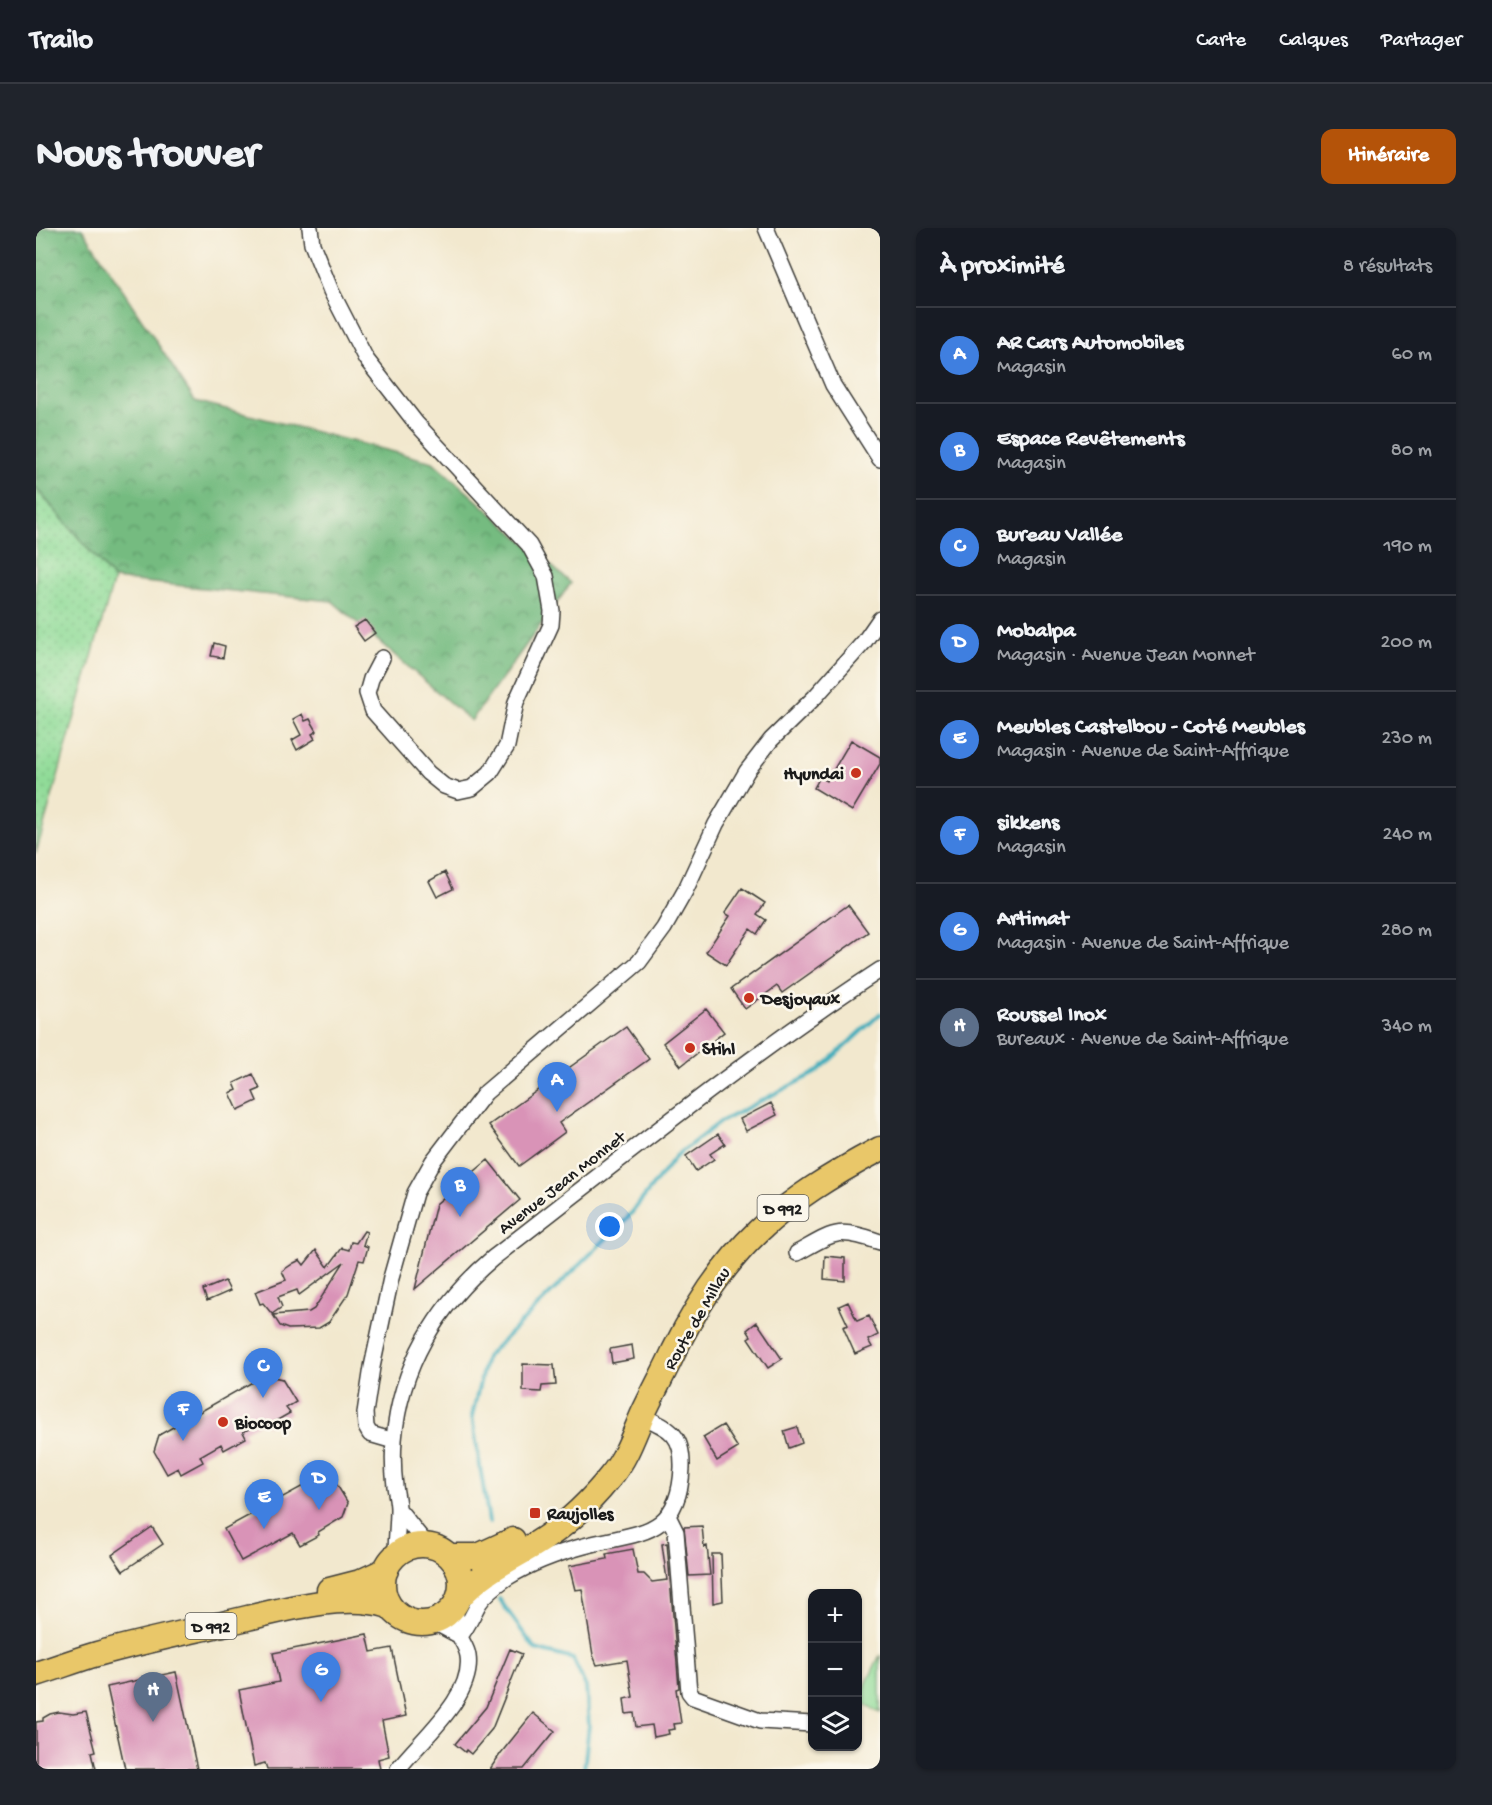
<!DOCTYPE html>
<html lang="fr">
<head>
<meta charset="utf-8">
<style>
  :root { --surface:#171b24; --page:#20242c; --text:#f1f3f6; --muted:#9ea1a6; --line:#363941; --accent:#b45309 }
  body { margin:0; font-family:"Gochi Hand",sans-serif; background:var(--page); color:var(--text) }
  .controls { position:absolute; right:18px; bottom:18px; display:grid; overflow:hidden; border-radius:12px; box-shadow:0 2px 4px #0004 }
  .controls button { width:54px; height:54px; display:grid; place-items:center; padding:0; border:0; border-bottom:2px solid var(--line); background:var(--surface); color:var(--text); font:30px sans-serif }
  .you { position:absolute; left:574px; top:999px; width:21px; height:21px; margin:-15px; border:4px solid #fff; border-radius:50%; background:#1a73e8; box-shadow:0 0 0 9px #1a73e833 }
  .badge { display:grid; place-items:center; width:39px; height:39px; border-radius:50%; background:var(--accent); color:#fff; font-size:20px; font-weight:700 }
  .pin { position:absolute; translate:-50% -50px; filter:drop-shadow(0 2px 3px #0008) }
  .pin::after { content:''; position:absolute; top:32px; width:21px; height:18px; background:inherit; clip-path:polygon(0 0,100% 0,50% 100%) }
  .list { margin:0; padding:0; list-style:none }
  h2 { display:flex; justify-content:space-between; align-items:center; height:78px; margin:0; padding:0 24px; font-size:26px }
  h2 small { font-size:20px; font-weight:400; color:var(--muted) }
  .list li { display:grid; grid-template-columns:39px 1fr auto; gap:18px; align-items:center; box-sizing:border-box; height:96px; padding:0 24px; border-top:2px solid var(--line) }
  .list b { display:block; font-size:22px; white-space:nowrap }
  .list p { margin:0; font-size:20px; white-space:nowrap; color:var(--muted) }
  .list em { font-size:20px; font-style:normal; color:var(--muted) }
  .icon { flex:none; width:33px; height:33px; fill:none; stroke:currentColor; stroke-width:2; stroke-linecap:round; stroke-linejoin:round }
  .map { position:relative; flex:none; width:844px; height:1541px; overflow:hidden; border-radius:12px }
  header { display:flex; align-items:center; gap:36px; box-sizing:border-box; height:84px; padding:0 30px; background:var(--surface); border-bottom:2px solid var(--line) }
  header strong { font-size:28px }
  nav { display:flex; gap:33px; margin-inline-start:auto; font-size:21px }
  .intro { display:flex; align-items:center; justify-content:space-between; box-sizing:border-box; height:144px; padding:0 36px }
  h1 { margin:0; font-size:42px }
  .button { padding:15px 27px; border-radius:12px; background:var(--accent); color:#fff; font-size:21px; font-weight:700 }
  main { display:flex; gap:36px; padding:0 36px }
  aside { flex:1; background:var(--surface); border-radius:12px; box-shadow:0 2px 4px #0004 }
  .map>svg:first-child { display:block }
  .grass { fill:url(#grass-dots); stroke:#567c5a; stroke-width:1.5 }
  .forest { fill:url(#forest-crowns); stroke:#486c4e; stroke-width:1.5 }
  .garden { fill:#90db98; stroke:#567c5a; stroke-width:1.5 }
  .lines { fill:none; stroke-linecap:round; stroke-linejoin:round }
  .stream { stroke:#3eadbc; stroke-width:4 }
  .building { fill:#d993b7 }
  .street-casing { stroke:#3c3b37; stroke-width:18 }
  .primary-casing { stroke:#3c3b37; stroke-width:27 }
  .street { stroke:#fff; stroke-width:15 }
  .primary { stroke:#e9c769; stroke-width:24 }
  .poi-dot { fill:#c8321e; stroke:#fbf7ec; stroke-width:2 }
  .labels { text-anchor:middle; stroke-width:5; stroke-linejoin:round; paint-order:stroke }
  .shield { fill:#fbf7ec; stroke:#5f5e5a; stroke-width:1.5 }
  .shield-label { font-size:16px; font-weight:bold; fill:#1c1c1c }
  .poi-label { font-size:18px; font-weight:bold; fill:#1c1c1c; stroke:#fbf7ec; text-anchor:start }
  .street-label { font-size:18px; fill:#1c1c1c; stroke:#fbf7ec }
</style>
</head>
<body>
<header>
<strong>Trailo</strong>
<nav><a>Carte</a><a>Calques</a><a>Partager</a></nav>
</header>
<div class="intro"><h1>Nous trouver</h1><a class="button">Itinéraire</a></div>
<main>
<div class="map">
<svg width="844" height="1541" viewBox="0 0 844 1541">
  <defs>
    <pattern id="grass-dots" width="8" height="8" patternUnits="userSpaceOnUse" patternTransform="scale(1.5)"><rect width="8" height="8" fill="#90db98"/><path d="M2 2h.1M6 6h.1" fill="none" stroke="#7cbb82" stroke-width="1.8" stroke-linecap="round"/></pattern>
    <pattern id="forest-crowns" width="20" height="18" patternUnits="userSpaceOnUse" patternTransform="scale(1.5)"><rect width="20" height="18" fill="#74bb80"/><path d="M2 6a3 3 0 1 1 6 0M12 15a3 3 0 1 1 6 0" fill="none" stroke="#5e9768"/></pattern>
  </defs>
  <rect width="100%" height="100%" fill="#fbf7ec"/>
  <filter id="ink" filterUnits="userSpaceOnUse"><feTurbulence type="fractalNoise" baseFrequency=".0167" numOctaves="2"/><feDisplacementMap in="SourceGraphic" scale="12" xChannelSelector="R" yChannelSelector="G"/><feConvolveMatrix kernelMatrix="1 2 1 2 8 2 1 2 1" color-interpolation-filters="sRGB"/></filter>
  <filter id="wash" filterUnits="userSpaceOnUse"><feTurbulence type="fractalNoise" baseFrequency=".008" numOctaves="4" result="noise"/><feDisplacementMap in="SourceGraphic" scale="24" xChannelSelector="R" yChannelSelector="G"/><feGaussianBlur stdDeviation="1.35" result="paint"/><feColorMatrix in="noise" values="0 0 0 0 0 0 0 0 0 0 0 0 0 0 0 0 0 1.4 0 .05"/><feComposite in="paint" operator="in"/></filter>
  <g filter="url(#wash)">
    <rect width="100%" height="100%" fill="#f2e8ce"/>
    <path class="grass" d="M0 260 78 351 0 625Z"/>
    <path class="forest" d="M0 0H46L159 173 397 234 535 355 435 493 296 373 78 351 0 260Z"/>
    <path class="garden" d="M844 1427V1485L822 1473Z"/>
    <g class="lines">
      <path class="stream" d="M453 1294 436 1188 450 1129 594 987 640 928 684 894 781 844 844 786
        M463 1371 499 1421 537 1431 550 1459 553 1497 548 1541"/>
    </g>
    <g id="blocks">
      <path class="building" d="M329 392 339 405 328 413 318 399Z
        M178 415 189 418 187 430 175 428Z
        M266 486 269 493 274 491 281 503 276 506 279 511 261 522 256 512 265 507 257 491Z
        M815 512 844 529V536L816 583 778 560 784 549 791 553Z
        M409 644 417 661 401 669 393 653Z
        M706 660 729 675 721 686 730 692 721 706 714 701 690 737 670 724 694 688 689 685Z
        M812 677 832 704 746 765 741 758 709 781 695 761Z
        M670 781 688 804 645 838 627 815Z
        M590 799 613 831 523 895 529 904 483 938 453 897Z
        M217 846 224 861 217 864 221 873 202 882 194 865 201 862 198 855Z
        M735 875 741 887 710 903 704 891Z
        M682 906 689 916 674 926 678 931 660 943 650 928Z
        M452 932 484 972 379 1061 400 976Z
        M328 1003 331 1004 327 1017 332 1019 328 1033 323 1032 312 1066 293 1094 283 1100 252 1101 244 1098 237 1087 273 1084 278 1081 308 1034 263 1067 261 1062 242 1069 246 1079 236 1086 227 1075 224 1076 219 1064 250 1052 246 1043 258 1035 264 1032 268 1037 280 1022 292 1039 306 1020 313 1022 315 1014 320 1015Z
        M789 1028 809 1030V1053L788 1051Z
        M189 1053 194 1063 171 1073 167 1062Z
        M812 1074 821 1093 833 1088 842 1107 832 1112 836 1119 819 1126 807 1099 812 1097 803 1078Z
        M721 1094 746 1131 732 1140 712 1110 715 1108 711 1102Z
        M596 1117 598 1131 576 1135 574 1121Z
        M487 1136 518 1137 520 1157 506 1158 505 1164 487 1163Z
        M229 1147 246 1151 260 1174 250 1180 254 1185 231 1198 228 1193 207 1204 210 1210 188 1222 185 1216 164 1228 167 1234 145 1246 142 1240 131 1246 118 1223 123 1207Z
        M687 1197 702 1220 681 1233 667 1209Z
        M761 1199 766 1215 753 1220 748 1203Z
        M293 1244 312 1275 307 1289 282 1304 283 1307 264 1317 257 1305 205 1333 188 1301Z
        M666 1298 668 1319 671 1318 674 1347 653 1348 648 1299Z
        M116 1299 127 1316 87 1343 76 1327Z
        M631 1315 643 1460 640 1461 645 1495 638 1496 639 1501 632 1502 633 1506 618 1509 616 1497 600 1499 598 1485 590 1486 588 1471 597 1469 591 1432 561 1437 557 1427 546 1361 539 1362 533 1338 571 1331 570 1326 597 1321 602 1346H608L616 1354 631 1352 626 1316Z
        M676 1326H685L687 1373 677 1375Z
        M331 1406 335 1424 356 1420 370 1488 346 1493 353 1528 342 1531 344 1541H231L229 1535 218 1538 203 1462 243 1454 237 1425Z
        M474 1421 486 1426 456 1501 435 1526 430 1522 429 1524 419 1516 450 1479Z
        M140 1444 161 1541H89L71 1459Z
        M23 1484 37 1486 50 1484 60 1523 56 1524 60 1541H0V1494L7 1493V1490L14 1486Z
        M497 1485 519 1503 488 1541H454L465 1525Z"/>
    </g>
  </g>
  <g filter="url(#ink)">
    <use href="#blocks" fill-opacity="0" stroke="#3c3b37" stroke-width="1.5"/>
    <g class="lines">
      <g class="street-casing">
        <path id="street" d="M274 0 276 16 295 63 330 131 380 195 493 317 510 348 516 383 515 397 480 474 471 518 454 545 436 560 422 563 408 558 392 545 337 483 331 465 335 451 346 430
          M730 0 797 157 844 231
          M761 1025C799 1004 801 999 844 1014
          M358 1213 334 1206 330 1199 329 1185 336 1139 355 1050 379 965 397 933 449 865 603 734 628 700 649 663 680 596 711 543 735 512 779 469 828 414 844 391
          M362 1281C373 1293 380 1306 392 1317
          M632 1288 640 1304 653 1464 657 1469 724 1493 776 1496
          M360 1327C360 1312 362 1296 362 1281 362 1273 360 1266 359 1258 357 1243 357 1226 358 1212 364 1139 401 1077 457 1030 584 932 709 830 844 742
          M398 1394 424 1408
          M424 1408C432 1398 436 1388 442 1377 448 1366 462 1356 472 1349 495 1335 522 1325 548 1318 601 1304 643 1310 646 1240 647 1206 634 1201 606 1188
          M362 1541C385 1511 438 1469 432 1428 431 1420 426 1414 423 1407 421 1398 420 1388 419 1379"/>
      </g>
      <g class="primary-casing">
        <path id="primary" d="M347 1356a39 39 0 1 1 78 0a39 39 0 1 1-78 0Z
          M413 1328H442L477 1312
          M293 1362 324 1354 350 1342
          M424 1369C451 1339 478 1331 509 1310 535 1293 556 1272 575 1248 590 1230 597 1209 606 1188 616 1166 628 1145 638 1123 689 1019 744 974 844 921
          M0 1446C20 1440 40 1432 61 1426 104 1414 147 1405 191 1395 238 1384 307 1363 353 1378"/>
      </g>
      <use href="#street" class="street"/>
      <use href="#primary" class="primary"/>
    </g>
  </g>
  <g class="poi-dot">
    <circle cx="820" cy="545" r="6"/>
    <circle cx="713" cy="770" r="6"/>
    <circle cx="654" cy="820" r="6"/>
    <circle cx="187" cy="1194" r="6"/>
    <rect x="493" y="1279" width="12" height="12" rx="3"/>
  </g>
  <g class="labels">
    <g class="shield">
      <rect x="721.5" y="967" width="51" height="26" rx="4.5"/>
      <rect x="149.5" y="1385" width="51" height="26" rx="4.5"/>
    </g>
    <g class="shield-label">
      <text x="747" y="986">D 992</text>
      <text x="175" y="1404">D 992</text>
    </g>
    <g class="poi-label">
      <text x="808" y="551" text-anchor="end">Hyundai</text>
      <text x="725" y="776">Desjoyaux</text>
      <text x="666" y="826">Stihl</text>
      <text x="199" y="1200">Biocoop</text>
      <text x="511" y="1291">Raujolles</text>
    </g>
    <g class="street-label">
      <text transform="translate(525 954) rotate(-38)" y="6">Avenue Jean Monnet</text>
      <text transform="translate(660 1090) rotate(-60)" y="6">Route de Millau</text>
    </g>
  </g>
</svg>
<div class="controls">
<button>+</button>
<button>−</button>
<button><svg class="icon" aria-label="layers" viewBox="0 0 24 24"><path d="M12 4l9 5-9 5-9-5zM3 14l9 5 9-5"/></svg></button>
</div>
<div class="you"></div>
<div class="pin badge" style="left:521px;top:884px;background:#3f7fe0">A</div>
<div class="pin badge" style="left:424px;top:989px;background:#3f7fe0">B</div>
<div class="pin badge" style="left:227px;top:1170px;background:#3f7fe0">C</div>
<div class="pin badge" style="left:283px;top:1282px;background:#3f7fe0">D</div>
<div class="pin badge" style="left:228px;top:1301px;background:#3f7fe0">E</div>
<div class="pin badge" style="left:147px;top:1213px;background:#3f7fe0">F</div>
<div class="pin badge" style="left:285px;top:1474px;background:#3f7fe0">G</div>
<div class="pin badge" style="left:117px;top:1494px;background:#5c6f8a">H</div>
</div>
<aside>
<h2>À proximité<small>8 résultats</small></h2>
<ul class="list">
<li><span class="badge" style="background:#3f7fe0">A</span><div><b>AR Cars Automobiles</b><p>Magasin</p></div><em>60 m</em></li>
<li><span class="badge" style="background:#3f7fe0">B</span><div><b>Espace Revêtements</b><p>Magasin</p></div><em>80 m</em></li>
<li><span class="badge" style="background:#3f7fe0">C</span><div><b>Bureau Vallée</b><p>Magasin</p></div><em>190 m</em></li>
<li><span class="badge" style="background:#3f7fe0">D</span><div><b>Mobalpa</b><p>Magasin · Avenue Jean Monnet</p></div><em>200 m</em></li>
<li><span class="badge" style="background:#3f7fe0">E</span><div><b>Meubles Castelbou - Coté Meubles</b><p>Magasin · Avenue de Saint-Affrique</p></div><em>230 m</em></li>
<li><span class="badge" style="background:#3f7fe0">F</span><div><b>sikkens</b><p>Magasin</p></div><em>240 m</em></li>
<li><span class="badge" style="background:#3f7fe0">G</span><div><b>Artimat</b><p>Magasin · Avenue de Saint-Affrique</p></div><em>280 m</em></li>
<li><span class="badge" style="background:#5c6f8a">H</span><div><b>Roussel Inox</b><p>Bureaux · Avenue de Saint-Affrique</p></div><em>340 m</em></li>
</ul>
</aside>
</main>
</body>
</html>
